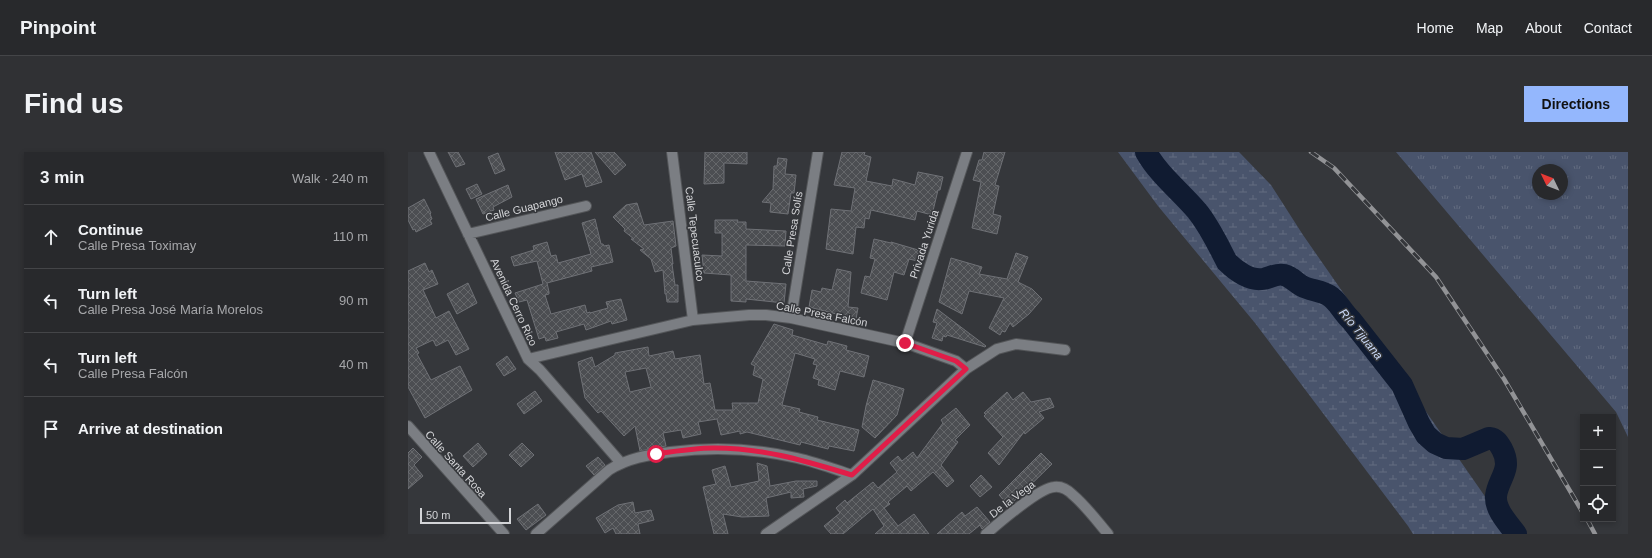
<!DOCTYPE html>
<html lang="en">
<head>
<meta charset="utf-8">
<style>
  :root { --surface:#28292c; --page:#303134; --text:#f1f3f6; --muted:#a5a6a9; --line:#444548; --accent:#94b7fd }
  body { margin:0; font-family:Helvetica,sans-serif; background:var(--page); color:var(--text) }
  .controls { position:absolute; right:12px; bottom:12px; display:grid; overflow:hidden; border-radius:0px; box-shadow:0 2px 6px #0003 }
  .controls button { width:36px; height:36px; display:grid; place-items:center; padding:0; border:0; border-bottom:1px solid var(--line); background:var(--surface); color:var(--text); font:20px sans-serif }
  .compass { position:absolute; left:1124px; top:12px; width:36px; height:36px; border-radius:50%; background:var(--surface); box-shadow:0 2px 6px #0003; rotate:313deg }
  .scale { position:absolute; left:12px; bottom:10px; width:91px; box-sizing:border-box; padding-left:4px; border:2px solid #d3d4d7; border-top:0; font-size:11px; line-height:14px; white-space:nowrap; color:#d3d4d7; -webkit-text-stroke:3px #35373b; paint-order:stroke }
  .stop { position:absolute; width:12px; height:12px; margin:-9px; border:3px solid #e11d48; border-radius:50%; background:#fff }
  .stop.end { background:#e11d48; border-color:#fff; box-shadow:0 1px 4px #0008 }
  .list { margin:0; padding:0; list-style:none }
  h2 { display:flex; justify-content:space-between; align-items:center; height:52px; margin:0; padding:0 16px; font-size:17px }
  h2 small { font-size:13px; font-weight:400; color:var(--muted) }
  .list li { display:grid; grid-template-columns:26px 1fr auto; gap:12px; align-items:center; box-sizing:border-box; height:64px; padding:0 16px; border-top:1px solid var(--line) }
  .list b { display:block; font-size:15px; white-space:nowrap }
  .list p { margin:0; font-size:13px; white-space:nowrap; color:var(--muted) }
  .list em { font-size:13px; font-style:normal; color:var(--muted) }
  .icon { flex:none; width:22px; height:22px; fill:none; stroke:currentColor; stroke-width:2; stroke-linecap:round; stroke-linejoin:round }
  .map { position:relative; flex:none; width:1220px; height:382px; overflow:hidden; border-radius:0px }
  header { display:flex; align-items:center; gap:24px; box-sizing:border-box; height:56px; padding:0 20px; background:var(--surface); border-bottom:1px solid var(--line) }
  header strong { font-size:19px }
  nav { display:flex; gap:22px; margin-inline-start:auto; font-size:14px }
  .intro { display:flex; align-items:center; justify-content:space-between; box-sizing:border-box; height:96px; padding:0 24px }
  h1 { margin:0; font-size:28px }
  .button { padding:10px 18px; border-radius:0px; background:var(--accent); color:#111; font-size:14px; font-weight:700 }
  main { display:flex; gap:24px; padding:0 24px }
  aside { flex:1; background:var(--surface); border-radius:0px; box-shadow:0 2px 6px #0003 }
  .map>svg:first-child { display:block }
  .grass { fill:url(#grass-tufts); fill-rule:evenodd }
  .wetland { fill:url(#wetland-marsh) }
  .lines { fill:none; stroke-linecap:round; stroke-linejoin:round }
  .river { stroke:#101b31; stroke-width:22 }
  .building { fill:url(#building-cross-hatch); stroke:#6f7176; fill-rule:evenodd }
  .street-casing { stroke:#535558; stroke-width:12 }
  .street { stroke:#7b7e83; stroke-width:10 }
  .rail-casing { stroke:#929396; stroke-width:4.5 }
  .rail { stroke:#35373b; stroke-width:3; stroke-dasharray:9; stroke-linecap:butt }
  .route { stroke:#e11d48; stroke-width:5 }
  .labels { text-anchor:middle; stroke-width:3; stroke-linejoin:round; paint-order:stroke }
  .street-label { font-size:11px; fill:#d3d4d7; stroke:#35373b }
  .water-label { font-size:12px; font-style:italic; fill:#cad9f8; stroke:#35373b }
</style>
</head>
<body>
<header>
<strong>Pinpoint</strong>
<nav><a>Home</a><a>Map</a><a>About</a><a>Contact</a></nav>
</header>
<div class="intro"><h1>Find us</h1><a class="button">Directions</a></div>
<main>
<aside>
<h2>3 min<small>Walk · 240 m</small></h2>
<ul class="list">
<li><svg class="icon" aria-label="ahead" viewBox="0 0 24 24"><path d="M12 20V5M6 11l6-6 6 6"/></svg><div><b>Continue</b><p>Calle Presa Toximay</p></div><em>110 m</em></li>
<li><svg class="icon" aria-label="left" viewBox="0 0 24 24"><path d="M17 20v-9H6M10 6l-5 5 5 5"/></svg><div><b>Turn left</b><p>Calle Presa José María Morelos</p></div><em>90 m</em></li>
<li><svg class="icon" aria-label="left" viewBox="0 0 24 24"><path d="M17 20v-9H6M10 6l-5 5 5 5"/></svg><div><b>Turn left</b><p>Calle Presa Falcón</p></div><em>40 m</em></li>
<li><svg class="icon" aria-label="arrive" viewBox="0 0 24 24"><path d="M6 21V4h12l-3 4 3 4H6"/></svg><div><b>Arrive at destination</b></div></li>
</ul>
</aside>
<div class="map">
<svg width="1220" height="382" viewBox="0 0 1220 382">
  <defs>
    <pattern id="grass-tufts" width="24" height="20" patternUnits="userSpaceOnUse"><rect width="24" height="20" fill="#49546c"/><path d="M3 7l-1-3M5 7V3M7 7l1-3M15 17l-1-3M17 17v-4M19 17l1-3" fill="none" stroke="#626c80"/></pattern>
    <pattern id="wetland-marsh" width="20" height="14" patternUnits="userSpaceOnUse"><rect width="20" height="14" fill="#49546c"/><path d="M1 5h8M5 5V1M11 12h8M15 12V8" fill="none" stroke="#626c80"/></pattern>
    <pattern id="building-cross-hatch" width="8" height="8" patternUnits="userSpaceOnUse"><rect width="8" height="8" fill="#4c4e52"/><path d="M0 0l8 8M0 8l8-8" fill="none" stroke="#65676a"/></pattern>
  </defs>
  <rect width="100%" height="100%" fill="#35373b"/>
  <path class="grass" d="M988 0H1220V285L1208 260ZM1130 18H1154V42H1130Z"/>
  <path class="wetland" d="M710 0H831L863 33 895 83 1076 343 1098 382H1005L1000 374 847 171 750 54Z"/>
  <g class="lines">
    <path class="river" d="M738 0C751 23 772 39 789 59 802 75 810 93 819 110 828 119 842 129 855 127 862 126 868 121 876 123 884 125 887 130 894 134 903 139 914 138 923 145 931 151 935 161 943 168L994 233 1011 271 1018 283 1027 291 1038 296 1055 297 1081 286C1088 287 1090 290 1094 297 1105 318 1090 326 1088 344 1087 358 1100 371 1108 382"/>
  </g>
  <path class="building" d="M40 0H50L57 12 48 15Z
    M147 0H183L194 30 178 35 174 22 157 28Z
    M187 0H206L218 13 207 23Z
    M297 0H339V12L316 11V31L296 32Z
    M434 0H457L456 3 463 5 458 29 484 34 485 27 507 33 510 20 535 25 532 38H530L524 63 509 59 507 68 463 58 461 67 457 66 456 76 448 75 445 102 418 97 423 57 443 59 447 36 426 33Z
    M576 0H597L587 33 591 34 585 62 593 64 589 82 564 76 573 30 565 28 571 8H574Z
    M90 1 97 18 87 22 80 5Z
    M370 6 379 7 377 22 388 23 386 41H383L380 62 362 60 363 51 354 50 365 37 366 14H369Z
    M69 32 74 42 63 47 58 37Z
    M100 33 104 45 85 55 86 58 75 62 68 47Z
    M16 47 23 61 22 62 24 67 22 68 24 72 8 80 7 77 5 78 0 68V56Z
    M229 51 236 73 265 69 268 94 263 96 265 112H264L267 133H270V150H259L258 142H257L255 118 247 120 243 107 232 98 236 97 223 87H226L216 79 217 77 205 65 218 53Z
    M187 67 193 92H195L196 94 201 93 205 110 183 115 184 119 139 131 141 140V142L137 143 143 162 177 153 179 161 182 160V161L200 156 198 150 213 147 219 168 204 172 203 169 178 178 176 172 148 180 150 186 138 189 137 185 131 187 119 148 111 150 107 141 135 132 129 109 106 114 103 105 126 98 125 94 139 90 143 104 148 103 150 111 183 102 174 71Z
    M307 68H330L329 70H338V77L378 79 377 94 338 93V129L378 132 376 151 338 147V150L323 149V123L296 121 294 103 314 104V81H307Z
    M466 87 483 91V90L517 100 514 110 501 107 496 123 486 120 479 148 453 141 457 124 462 125 467 107 462 106Z
    M608 101 620 105 610 130 624 137 634 147 621 162 605 175 602 171 597 180 594 179 592 183 581 176 596 146 561 139 554 162 531 150 543 106 574 115 571 122 599 127Z
    M17 111 21 120 24 118 30 132 15 138 28 166 41 159 61 197 48 203 40 188 28 194 25 188 8 196 11 201 9 202 23 228 52 214 64 238 17 266 0 235V119Z
    M429 117 443 120 440 155 450 156 448 167 401 155 404 138 413 140 414 136 424 138Z
    M60 131 69 151 49 162 39 142Z
    M529 157 578 194 577 195 539 183 538 185 535 184 534 189 524 186 529 171 525 170Z
    M366 172 385 178 384 183 419 193 420 189 439 194 438 198 461 204 456 225 432 219 427 238 410 233 411 228 405 226 409 213 405 212 407 207 387 201 374 253 392 257 391 260 410 265 409 268 451 278 446 299 421 294 420 297 393 290 392 293 339 280 332 282V279L313 283 309 267 290 270 293 282 275 286 273 278 255 281 258 294 232 299 227 274 216 284 193 259 190 261 177 246 170 210 184 205 187 215 207 203V201L240 195 241 204 265 199 267 207 292 203 296 232 302 231 307 258H325L324 251H350L355 227 345 223 347 214 343 212ZM238 216 243 235 222 240 217 220Z
    M99 204 108 217 96 224 88 212Z
    M465 228 496 237 489 263 467 286 454 275 458 254Z
    M127 239 134 249 116 262 109 252Z
    M599 240 605 248 615 240 623 250 642 246 646 255 631 260 636 266 617 282 616 280 591 313 580 301 595 285 576 264 578 262 576 261Z
    M548 256 562 273 547 288 550 290 533 313 546 329 539 335 525 320 503 339 499 334 480 350 482 352 476 356 490 374 506 362 521 382H467L476 374 465 357 435 382H423L416 374 432 361 428 356 437 348 439 351 465 330 470 336 489 320 482 311 490 304 494 309 505 300 509 306 535 271 533 268Z
    M70 291 79 302 65 315 55 304Z
    M114 291 126 303 113 315 101 303Z
    M5 296 14 305 6 313 15 324 0 337V301Z
    M633 301 644 312 601 354 591 343Z
    M190 305 197 313 186 323 178 314Z
    M349 311 359 314 362 334 388 329H409V334L395 337 396 345 383 346V340L358 346 361 364 334 365 315 362 320 382H306L295 335 308 332 304 318 317 314 323 335 351 329Z
    M573 323 584 335 572 345 562 334Z
    M225 350 227 361 243 358 246 368 230 372 232 382H208L205 376 197 381 188 366 210 353Z
    M130 352 138 363 118 378 109 367Z
    M569 355 582 370 574 377 572 373 561 382H529L554 360 557 364Z"/>
  <g class="lines">
    <g class="street-casing">
      <path id="street" d="M21 0 120 207 132 218 213 311
        M264 0 285 168
        M60 82 178 54
        M383 166 410 0
        M497 191 559 0
        M120 207 285 168 341 163H358L383 166 497 191 548 209 558 217
        M0 274 96 382
        M128 382 201 318C220 306 240 303 262 300 304 295 346 296 389 306 407 310 426 317 444 323
        M358 382 444 323 558 217 589 197 608 192 657 198
        M578 382C591 371 631 336 646 335 653 334 660 338 665 343 678 354 689 369 700 382"/>
    </g>
    <use href="#street" class="street"/>
    <g class="rail-casing">
      <path id="rail" d="M903 0 926 16 1028 125 1096 227 1175 361
        M1179 367 1187 382"/>
    </g>
    <use href="#rail" class="rail"/>
  </g>
  <g class="lines">
    <path class="route" d="M248 302C268 299 287 296 306 296 356 296 397 309 444 323L558 217 548 209 497 191"/>
  </g>
  <g class="labels">
    <g class="street-label">
      <text transform="translate(116 56) rotate(-14)" y="4">Calle Guapango</text>
      <text transform="translate(384 81) rotate(-81)" y="4">Calle Presa Solís</text>
      <text transform="translate(287 82) rotate(83)" y="4">Calle Tepecuaculco</text>
      <text transform="translate(516 92) rotate(-72)" y="4">Privada Yurida</text>
      <text transform="translate(106 150) rotate(65)" y="4">Avenida Cerro Rico</text>
      <text transform="translate(414 162) rotate(11)" y="4">Calle Presa Falcón</text>
      <text transform="translate(48 312) rotate(48)" y="4">Calle Santa Rosa</text>
      <text transform="translate(604 347) rotate(-37)" y="4">De la Vega</text>
    </g>
    <g class="water-label">
      <text transform="translate(953 182) rotate(51)" y="4">Río Tijuana</text>
    </g>
  </g>
</svg>
<div class="controls">
<button>+</button>
<button>−</button>
<button><svg class="icon" aria-label="locate" viewBox="0 0 24 24"><circle cx="12" cy="12" r="6"/><path d="M12 2v4M12 18v4M2 12h4M18 12h4"/></svg></button>
</div>
<svg class="compass" viewBox="-18 -18 36 36"><path d="M0-13l5 13h-10z" fill="#e53935"/><path d="M0 13l5-13h-10z" fill="#a5a6a9"/></svg>
<div class="scale">50 m</div>
<div class="stop" style="left:248px;top:302px"></div>
<div class="stop end" style="left:497px;top:191px"></div>
</div>
</main>
</body>
</html>
